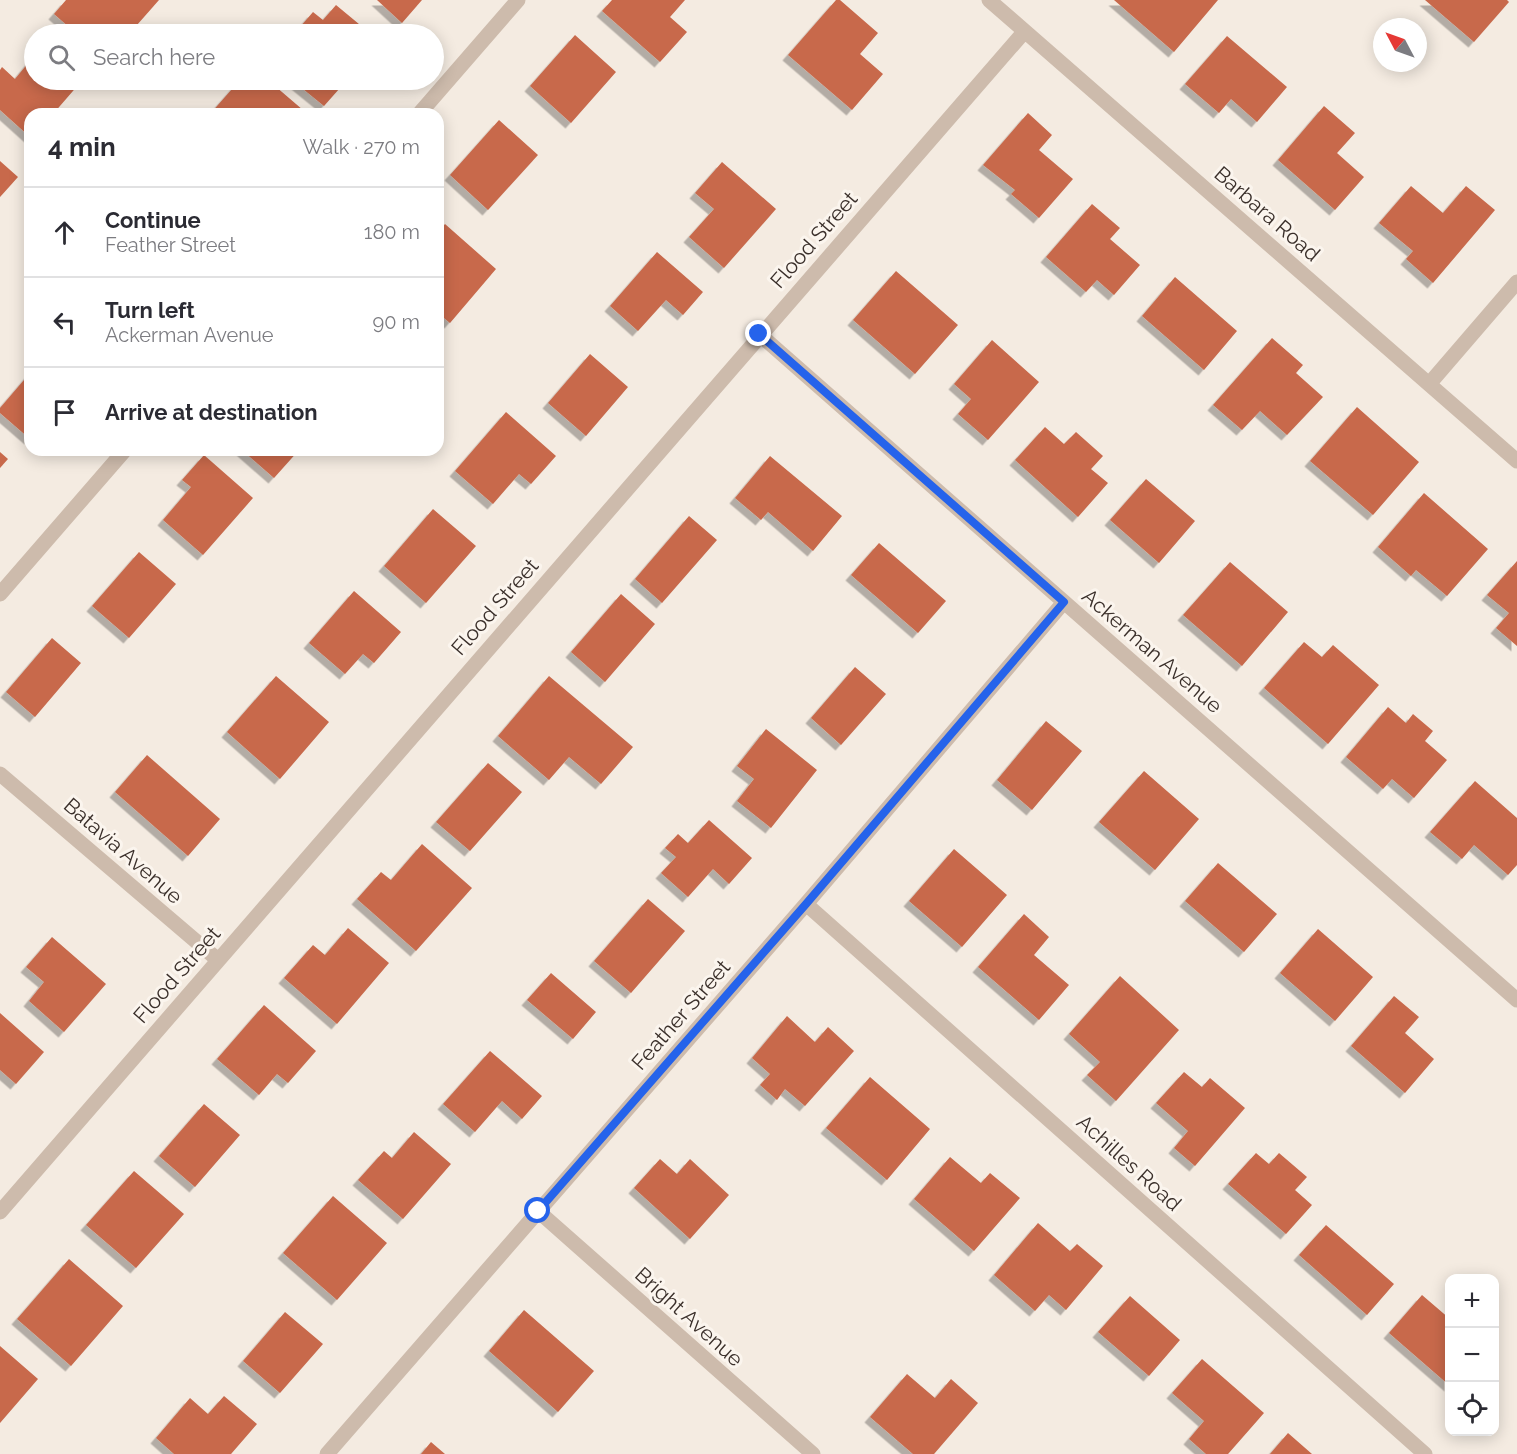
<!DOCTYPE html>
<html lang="en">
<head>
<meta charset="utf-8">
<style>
  :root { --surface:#fff; --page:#f2f2f3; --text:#2b2b33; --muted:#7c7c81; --line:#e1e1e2 }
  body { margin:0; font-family:Raleway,sans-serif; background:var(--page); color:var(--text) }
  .controls { position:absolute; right:18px; bottom:18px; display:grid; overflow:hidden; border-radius:12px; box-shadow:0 3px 15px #0003 }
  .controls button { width:54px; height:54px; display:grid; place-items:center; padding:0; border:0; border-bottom:2px solid var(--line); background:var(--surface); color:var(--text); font:30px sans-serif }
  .compass { position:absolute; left:1373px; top:18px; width:54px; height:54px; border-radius:50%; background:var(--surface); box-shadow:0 3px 15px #0003; rotate:311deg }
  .stop { position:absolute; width:18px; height:18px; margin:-14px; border:4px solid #2563eb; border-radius:50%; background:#fff }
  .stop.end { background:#2563eb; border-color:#fff; box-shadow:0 2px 6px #0008 }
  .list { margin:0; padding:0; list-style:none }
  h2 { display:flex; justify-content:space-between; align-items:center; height:78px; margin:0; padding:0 24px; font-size:26px }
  h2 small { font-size:20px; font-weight:400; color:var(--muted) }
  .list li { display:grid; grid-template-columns:39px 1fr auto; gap:18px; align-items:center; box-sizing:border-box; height:90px; padding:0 24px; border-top:2px solid var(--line) }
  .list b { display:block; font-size:22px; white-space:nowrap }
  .list p { margin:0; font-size:20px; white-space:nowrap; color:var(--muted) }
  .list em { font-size:20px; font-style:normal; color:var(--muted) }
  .icon { flex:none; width:33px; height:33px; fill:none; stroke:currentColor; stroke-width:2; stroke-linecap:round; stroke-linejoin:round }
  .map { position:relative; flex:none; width:1517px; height:1454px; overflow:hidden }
  .search { position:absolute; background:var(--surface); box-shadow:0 3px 15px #0003; left:24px; top:24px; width:420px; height:66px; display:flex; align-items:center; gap:15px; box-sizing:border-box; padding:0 21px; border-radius:33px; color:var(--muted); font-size:22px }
  .panel { position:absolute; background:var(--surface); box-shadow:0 3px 15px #0003; left:24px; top:108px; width:420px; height:348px; border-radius:18px }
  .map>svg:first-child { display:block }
  .building { fill:#c8694b; filter:url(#shadow) }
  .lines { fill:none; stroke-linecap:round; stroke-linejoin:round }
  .street { stroke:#cdbbac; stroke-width:15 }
  .route { stroke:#2563eb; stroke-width:8 }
  .labels { text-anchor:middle; stroke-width:6; stroke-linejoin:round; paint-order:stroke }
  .street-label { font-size:21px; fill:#3b302b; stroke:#fbf5ee }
</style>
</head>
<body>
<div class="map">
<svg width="1517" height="1454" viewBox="0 0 1517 1454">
  <defs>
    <filter id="shadow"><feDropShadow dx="-5.5" dy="5.5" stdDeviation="0" flood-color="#0004"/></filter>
  </defs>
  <rect width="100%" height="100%" fill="#f4ebe1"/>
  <path class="building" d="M66 0H159L129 34H77L54 14Z
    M377 0H422L402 23Z
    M612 0H685L670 17 687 32 660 62 602 11Z
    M836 0H840L878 33 860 54 883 74 852 110 788 55Z
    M1114 0H1218L1174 52Z
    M1425 0H1507L1509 2 1474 42Z
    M336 5 371 34H294L313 12 323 20Z
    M575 35 616 72 571 123 530 86Z
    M1227 36 1287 87 1257 122 1231 99 1219 113 1185 84Z
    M34 56V80H74L79 84 53 114H30V137L0 110V70L2 67 15 79Z
    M240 80H268L303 110 300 114H210Z
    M292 80H347L324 106Z
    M1324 106 1355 133 1337 153 1364 177 1335 210 1278 160Z
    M1028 113 1052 135 1039 150 1073 179 1039 218 1011 194 1015 190 983 165Z
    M499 120 538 155 488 210 450 175Z
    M0 161 18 177 0 197Z
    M722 162 776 209 724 268 689 237 714 209 695 193Z
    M1411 186 1443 213 1466 186 1495 210 1433 283 1406 259 1413 251 1379 223Z
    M1092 204 1120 228 1110 239 1140 265 1114 295 1097 280 1086 292 1046 257Z
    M445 224 496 269 450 323 438 313V232Z
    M657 252 703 292 683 315 666 300 638 331 610 306Z
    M896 271 958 325 915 374 853 320Z
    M1175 277 1237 331 1204 370 1142 316Z
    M1272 338 1303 365 1296 373 1323 397 1287 435 1260 411 1242 430 1213 405Z
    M992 340 1039 382 988 440 958 414 971 399 954 384Z
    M590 354 628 387 586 436 548 403Z
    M30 373V439L0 413V408Z
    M1357 407 1419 462 1373 515 1310 461Z
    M506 412 556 456 531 484 519 474 493 504 455 471Z
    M1045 427 1064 444 1076 432 1103 456 1091 469 1108 483 1078 517 1015 460Z
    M242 450H299L274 478Z
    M0 452 8 459 0 468Z
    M204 455 253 498 203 555 163 520 191 487 182 480Z
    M770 456 842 516 813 551 768 512 761 520 735 498Z
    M1146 479 1195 521 1159 563 1110 520Z
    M1424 493 1488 549 1447 596 1416 570 1411 576 1378 547Z
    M433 509 476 546 426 603 384 566Z
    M689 516 717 540 662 603 635 579Z
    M879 543 946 601 918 633 851 575Z
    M139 552 176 584 129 638 92 606Z
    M1517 561V646L1496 628 1509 613 1487 595Z
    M1230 562 1288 612 1242 666 1183 615Z
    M354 591 401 632 374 663 363 654 345 674 309 643Z
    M621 594 655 624 605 682 571 652Z
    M52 638 81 663 35 717 6 692Z
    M1304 642 1322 657 1333 645 1379 685 1328 744 1264 688Z
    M855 667 886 694 841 745 811 718Z
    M276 676 329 722 280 779 227 732Z
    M549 676 633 747 601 784 569 757 549 780 498 736Z
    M1388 707 1406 723 1413 714 1433 731 1425 741 1447 760 1414 798 1392 779 1383 789 1346 757Z
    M1046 721 1082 751 1032 810 997 780Z
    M766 729 817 770 771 828 737 801 754 779 737 766Z
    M147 755 220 819 188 856 115 792Z
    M488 763 522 792 470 851 436 822Z
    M1144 771 1199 819 1155 870 1099 822Z
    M1475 781 1517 818V865L1508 875 1474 845 1462 859 1430 832Z
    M709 820 752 858 729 884 713 869 688 897 661 873 676 857 665 848 678 834 688 843Z
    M422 844 472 888 416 951 357 899 381 872 391 880Z
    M954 849 1007 895 962 947 909 901Z
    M1218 863 1277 914 1244 952 1185 901Z
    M648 899 685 931 631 993 594 961Z
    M1024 914 1049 937 1034 955 1069 985 1039 1020 978 967Z
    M348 928 389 963 337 1024 284 978 313 945 325 955Z
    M1318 929 1373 977 1335 1021 1280 973Z
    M52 937 106 984 64 1032 29 1001 44 982 26 967Z
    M551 973 596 1012 573 1039 527 1000Z
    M1120 976 1179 1030 1116 1101 1087 1075 1100 1062 1069 1034Z
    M1394 996 1419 1017 1405 1033 1434 1059 1405 1093 1351 1046Z
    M264 1005 316 1051 288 1083 277 1074 259 1095 217 1059Z
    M0 1013 44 1052 16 1084 0 1070Z
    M787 1016 815 1042 828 1027 854 1051 805 1106 785 1089 777 1100 760 1085 770 1074 752 1058Z
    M490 1051 542 1096 522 1119 502 1101 475 1132 443 1104Z
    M1184 1072 1202 1087 1210 1078 1245 1108 1195 1166 1174 1148 1188 1131 1156 1103Z
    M870 1077 930 1129 887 1180 826 1128Z
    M204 1104 240 1135 195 1187 159 1156Z
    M414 1132 451 1164 403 1219 358 1180 384 1151 392 1158Z
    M1256 1153 1269 1164 1279 1153 1307 1177 1295 1190 1312 1205 1286 1234 1228 1184Z
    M950 1157 981 1183 990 1173 1020 1198 974 1251 914 1199Z
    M660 1159 677 1174 690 1159 729 1195 690 1239 634 1188Z
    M134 1171 184 1214 136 1268 86 1225Z
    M333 1196 387 1243 337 1300 283 1253Z
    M1038 1223 1070 1251 1077 1244 1103 1266 1066 1310 1049 1295 1035 1311 994 1275Z
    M1326 1225 1394 1284 1367 1315 1299 1255Z
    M69 1259 123 1306 71 1366 17 1319Z
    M1422 1295 1450 1319V1386L1389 1333Z
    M1130 1296 1180 1340 1149 1376 1098 1332Z
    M524 1310 594 1371 558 1412 489 1351Z
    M285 1312 323 1344 280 1393 243 1361Z
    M0 1346 38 1379 0 1423Z
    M1202 1359 1264 1413 1228 1454H1206L1189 1439 1204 1421 1172 1393Z
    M907 1374 935 1398 951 1379 978 1403 934 1454H913L870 1417Z
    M224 1396 257 1424 231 1454H174L156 1438 190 1398 208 1414Z
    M1288 1433 1312 1454H1270Z
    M431 1442 445 1454H421Z"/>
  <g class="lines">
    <path class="street" d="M989 0 1517 461
      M419 114 518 0
      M759 334 1517 1000
      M1430 383 1517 282
      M0 594 125 450
      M0 774 218 960
      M806 904 1425 1454
      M538 1211 813 1454
      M0 1212 1024 32
      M327 1454 806 904 1064 602"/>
  </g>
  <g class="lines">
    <path class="route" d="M538 1211 806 904 1064 602 759 334"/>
  </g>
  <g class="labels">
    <g class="street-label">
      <text transform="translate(1267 214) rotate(41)" y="7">Barbara Road</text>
      <text transform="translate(814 240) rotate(-49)" y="7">Flood Street</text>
      <text transform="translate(495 607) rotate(-49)" y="7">Flood Street</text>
      <text transform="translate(1152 651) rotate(41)" y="7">Ackerman Avenue</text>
      <text transform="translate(123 851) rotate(41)" y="7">Batavia Avenue</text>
      <text transform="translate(177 975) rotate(-49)" y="7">Flood Street</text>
      <text transform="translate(681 1015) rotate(-49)" y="7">Feather Street</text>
      <text transform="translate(1129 1163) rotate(42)" y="7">Achilles Road</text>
      <text transform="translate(689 1317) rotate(42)" y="7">Bright Avenue</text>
    </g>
  </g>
</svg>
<div class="controls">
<button>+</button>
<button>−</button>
<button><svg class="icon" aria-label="locate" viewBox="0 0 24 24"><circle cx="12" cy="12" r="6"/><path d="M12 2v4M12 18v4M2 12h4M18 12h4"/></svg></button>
</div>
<svg class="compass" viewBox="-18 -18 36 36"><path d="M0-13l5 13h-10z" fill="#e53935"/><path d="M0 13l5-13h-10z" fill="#7c7c81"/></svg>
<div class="stop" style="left:538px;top:1211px"></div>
<div class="stop end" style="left:759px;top:334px"></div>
<div class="search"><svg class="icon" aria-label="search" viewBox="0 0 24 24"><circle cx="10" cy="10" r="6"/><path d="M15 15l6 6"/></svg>Search here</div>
<section class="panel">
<h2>4 min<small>Walk · 270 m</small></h2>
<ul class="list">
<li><svg class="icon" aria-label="ahead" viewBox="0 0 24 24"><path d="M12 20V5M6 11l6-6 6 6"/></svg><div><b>Continue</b><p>Feather Street</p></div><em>180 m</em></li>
<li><svg class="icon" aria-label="left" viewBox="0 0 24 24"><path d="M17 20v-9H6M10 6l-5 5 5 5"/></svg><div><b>Turn left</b><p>Ackerman Avenue</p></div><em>90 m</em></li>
<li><svg class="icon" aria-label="arrive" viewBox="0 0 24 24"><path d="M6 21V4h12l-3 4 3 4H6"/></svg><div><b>Arrive at destination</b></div></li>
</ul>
</section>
</div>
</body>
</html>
